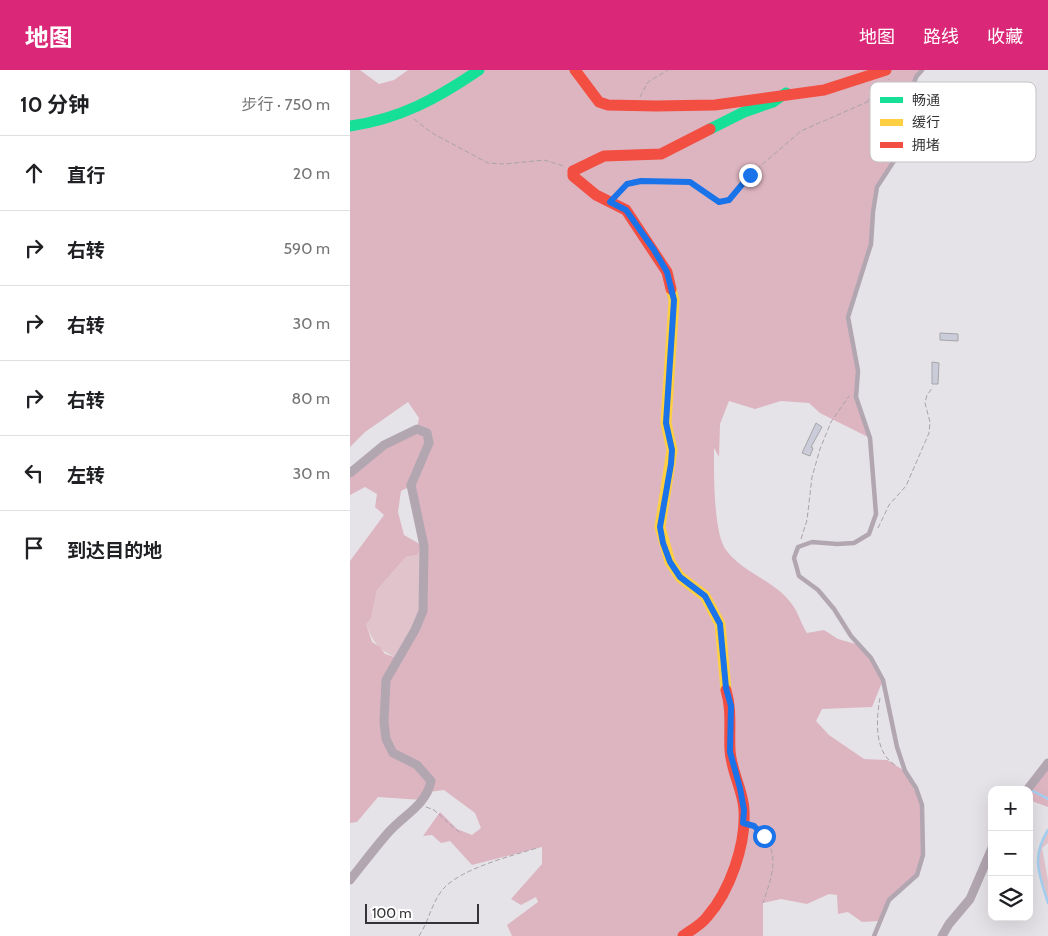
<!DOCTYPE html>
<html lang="zh">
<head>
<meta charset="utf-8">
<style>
  :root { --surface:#fff; --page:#f2f2f2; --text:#202124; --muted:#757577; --line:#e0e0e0; --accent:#db2777 }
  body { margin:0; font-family:Cabin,"Noto Sans SC",sans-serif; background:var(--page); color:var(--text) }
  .controls { position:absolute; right:15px; bottom:15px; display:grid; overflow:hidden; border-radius:10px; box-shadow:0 5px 20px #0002 }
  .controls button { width:45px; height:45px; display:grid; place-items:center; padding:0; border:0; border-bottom:1px solid var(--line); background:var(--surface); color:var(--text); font:25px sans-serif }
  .scale { position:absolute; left:15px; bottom:12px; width:114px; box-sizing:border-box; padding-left:5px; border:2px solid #343336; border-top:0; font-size:14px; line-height:18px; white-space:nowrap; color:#343336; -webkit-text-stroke:4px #fff; paint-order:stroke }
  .stop { position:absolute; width:15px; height:15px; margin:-11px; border:4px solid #1a73e8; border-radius:50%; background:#fff }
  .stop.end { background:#1a73e8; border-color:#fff; box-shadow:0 1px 5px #0008 }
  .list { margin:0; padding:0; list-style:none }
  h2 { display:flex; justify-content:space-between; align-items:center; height:65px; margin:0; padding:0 20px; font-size:21px }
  h2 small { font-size:16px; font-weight:400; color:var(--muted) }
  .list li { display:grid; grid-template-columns:32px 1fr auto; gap:15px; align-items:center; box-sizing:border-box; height:75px; padding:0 20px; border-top:1px solid var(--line) }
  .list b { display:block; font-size:19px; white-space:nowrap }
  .list em { font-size:16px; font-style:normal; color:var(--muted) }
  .icon { flex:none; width:28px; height:28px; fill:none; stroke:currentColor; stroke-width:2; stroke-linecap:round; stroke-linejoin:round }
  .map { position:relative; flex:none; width:698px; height:866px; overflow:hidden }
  header { display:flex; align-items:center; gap:30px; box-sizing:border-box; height:70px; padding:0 25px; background:var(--accent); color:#fff }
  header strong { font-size:24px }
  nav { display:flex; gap:28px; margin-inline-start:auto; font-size:18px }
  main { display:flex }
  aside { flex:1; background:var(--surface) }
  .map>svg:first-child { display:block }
  .green { fill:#e1c3cc }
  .forest { fill:#ddb5c1; fill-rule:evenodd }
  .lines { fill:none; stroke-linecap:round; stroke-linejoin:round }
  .stream { stroke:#a5d0f1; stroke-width:2.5 }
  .building { fill:#caccda; stroke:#a5a5a8 }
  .path { stroke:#aaa2a9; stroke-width:1; stroke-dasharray:5 2.5; stroke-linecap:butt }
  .lane { stroke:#b2a6b1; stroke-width:4.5 }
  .street { stroke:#b2a6b1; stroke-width:9 }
  .fast { stroke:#16e098; stroke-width:11 }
  .slow { stroke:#ffcf43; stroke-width:11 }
  .jam { stroke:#f24e42; stroke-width:11 }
  .route { stroke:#1a73e8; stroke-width:6 }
  .key { fill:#fff; stroke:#c2c2c3; stroke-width:1 }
  .key-label { font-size:14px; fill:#343336 }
</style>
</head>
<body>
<header>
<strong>地图</strong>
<nav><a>地图</a><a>路线</a><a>收藏</a></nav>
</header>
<main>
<aside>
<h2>10 分钟<small>步行 · 750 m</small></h2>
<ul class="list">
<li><svg class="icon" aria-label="ahead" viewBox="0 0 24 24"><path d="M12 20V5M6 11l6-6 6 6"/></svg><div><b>直行</b></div><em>20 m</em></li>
<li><svg class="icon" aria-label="right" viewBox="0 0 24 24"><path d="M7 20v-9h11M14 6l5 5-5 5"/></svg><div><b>右转</b></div><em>590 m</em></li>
<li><svg class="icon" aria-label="right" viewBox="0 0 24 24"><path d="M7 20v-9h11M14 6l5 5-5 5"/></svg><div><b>右转</b></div><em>30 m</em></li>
<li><svg class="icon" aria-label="right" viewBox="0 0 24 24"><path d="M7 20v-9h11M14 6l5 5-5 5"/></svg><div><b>右转</b></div><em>80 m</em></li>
<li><svg class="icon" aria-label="left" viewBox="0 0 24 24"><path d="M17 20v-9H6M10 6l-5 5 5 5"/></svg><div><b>左转</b></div><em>30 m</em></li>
<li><svg class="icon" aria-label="arrive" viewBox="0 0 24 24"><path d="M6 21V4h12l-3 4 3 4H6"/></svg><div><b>到达目的地</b></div></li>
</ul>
</aside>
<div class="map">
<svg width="698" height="866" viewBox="0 0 698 866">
  <rect width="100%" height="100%" fill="#e5e3e7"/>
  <path class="green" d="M74 476 73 541 48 588C30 582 22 571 16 554L21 547 27 520 56 487 67 485Z
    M698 760V773L692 778 698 810V833C689 804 681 787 698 760Z"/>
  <path class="forest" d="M0 0H10L29 14 44 10 58 0H572L566 7 561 23V47L555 74 527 117 521 174 498 247 508 301 506 327 520 368 470 343 459 333 431 331 405 339 379 331 370 354 369 387 364 378C364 401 363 462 376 480 393 503 424 510 441 533 448 541 451 554 457 563L474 560 488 569 509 575 521 588 533 610 522 637 472 639 466 651 479 665 514 689 537 690 555 701 572 735 573 785 567 805 539 830 529 851 512 852 498 842 488 844 487 825 479 824 457 834 431 829 413 833V866H162L157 855 188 832 186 827 171 835 161 829 192 794V777L122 795 100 771 91 773 82 765 73 766 90 742 107 759 122 765 131 758 125 743 94 720 79 722 72 730 28 727 7 752 0 753V491L34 445 25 437 27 424 15 417 0 425V402L19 386 67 359 69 348 58 332 15 362 0 377ZM61 416 73 476 54 465 48 442 51 421ZM73 477V541L48 588 35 584 30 577 22 572 16 554 21 548 27 520 56 487 67 485Z
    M698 693V737L679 730V720Z"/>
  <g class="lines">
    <path class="stream" d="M681 720 698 729
      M698 760C681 787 689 804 698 833"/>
  </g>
  <path class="building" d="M590 263 608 264V271L590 270Z
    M582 292 589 293 588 314H582Z
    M466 353 472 357 461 377 463 378 460 386 452 383Z"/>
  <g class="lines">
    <path class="path" d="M290 27 298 12 318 0
      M517 31 531 21 539 9
      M64 49 82 63 138 93 155 94 194 90 214 96
      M267 125 277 114 291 111 340 112 369 132 379 130 400 105 451 61 517 32 549 31 554 28
      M528 458 539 435 556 416 579 363 580 352 575 333 577 325 583 317
      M451 469 457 450 462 407 470 379 481 352 499 326
      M530 628C526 650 524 682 545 695
      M76 737 84 740 110 763
      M403 755C433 779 423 803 413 833
      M69 866C79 851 82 831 94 818 113 798 161 786 187 778"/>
    <path class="lane" d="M524 866 539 830 567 805 573 785 572 735 566 718 555 701 547 677 533 610 521 588 501 566 484 539 468 520 449 506 444 488 448 477 462 472 487 474 504 473 519 464 526 444 520 368 506 327 508 301 498 247 521 174 523 142 527 117 555 74 561 47V23L566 7 572 0"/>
    <path class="street" d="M0 403 34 375 67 359 77 363 79 373 61 415 74 476 73 541 65 560 36 610 34 652 36 669 43 683 67 695 81 711C76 736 52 746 37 764 24 779 12 795 0 810
      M677 720 698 693
      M592 866 599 854 620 829 642 778"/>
    <path class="fast" d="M0 56C50 49 88 28 129 0
      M360 59 394 42 423 32 436 23"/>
    <path class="slow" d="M321 219 324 230 316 353 322 380 310 457 320 492 330 507 355 526 370 554 376 620"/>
    <path class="jam" d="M225 0 249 32 258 35 306 36 365 35 474 20 536 0
      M321 219 317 202 276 140 246 125 223 106V101L254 86 311 84 360 59
      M333 866C341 860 351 855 357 847 380 821 396 775 394 740 393 720 381 701 380 680 379 659 382 640 376 620"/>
  </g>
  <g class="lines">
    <path class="route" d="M400 105 379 130 369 132 340 112 291 111 277 114 260 132 276 140 304 180 317 202 324 230 316 353 322 380 321 394 310 457 313 473 320 492 330 507 355 526 370 554 376 618 381 636 380 682 390 718 394 740 393 753 404 756 414 766"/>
  </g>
  <rect x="520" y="12" width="166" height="80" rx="8" class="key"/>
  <rect x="530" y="27" width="23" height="6" fill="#16e098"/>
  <rect x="530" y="49" width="23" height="7" fill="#ffcf43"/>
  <rect x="530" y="72" width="23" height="6" fill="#f24e42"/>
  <g class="key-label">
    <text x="562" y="35">畅通</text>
    <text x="562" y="57">缓行</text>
    <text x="562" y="80">拥堵</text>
  </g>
</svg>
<div class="controls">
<button>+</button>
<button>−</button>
<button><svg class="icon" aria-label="layers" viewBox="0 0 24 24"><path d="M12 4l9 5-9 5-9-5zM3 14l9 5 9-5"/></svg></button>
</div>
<div class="scale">100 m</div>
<div class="stop" style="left:414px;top:766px"></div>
<div class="stop end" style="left:400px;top:105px"></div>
</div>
</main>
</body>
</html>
